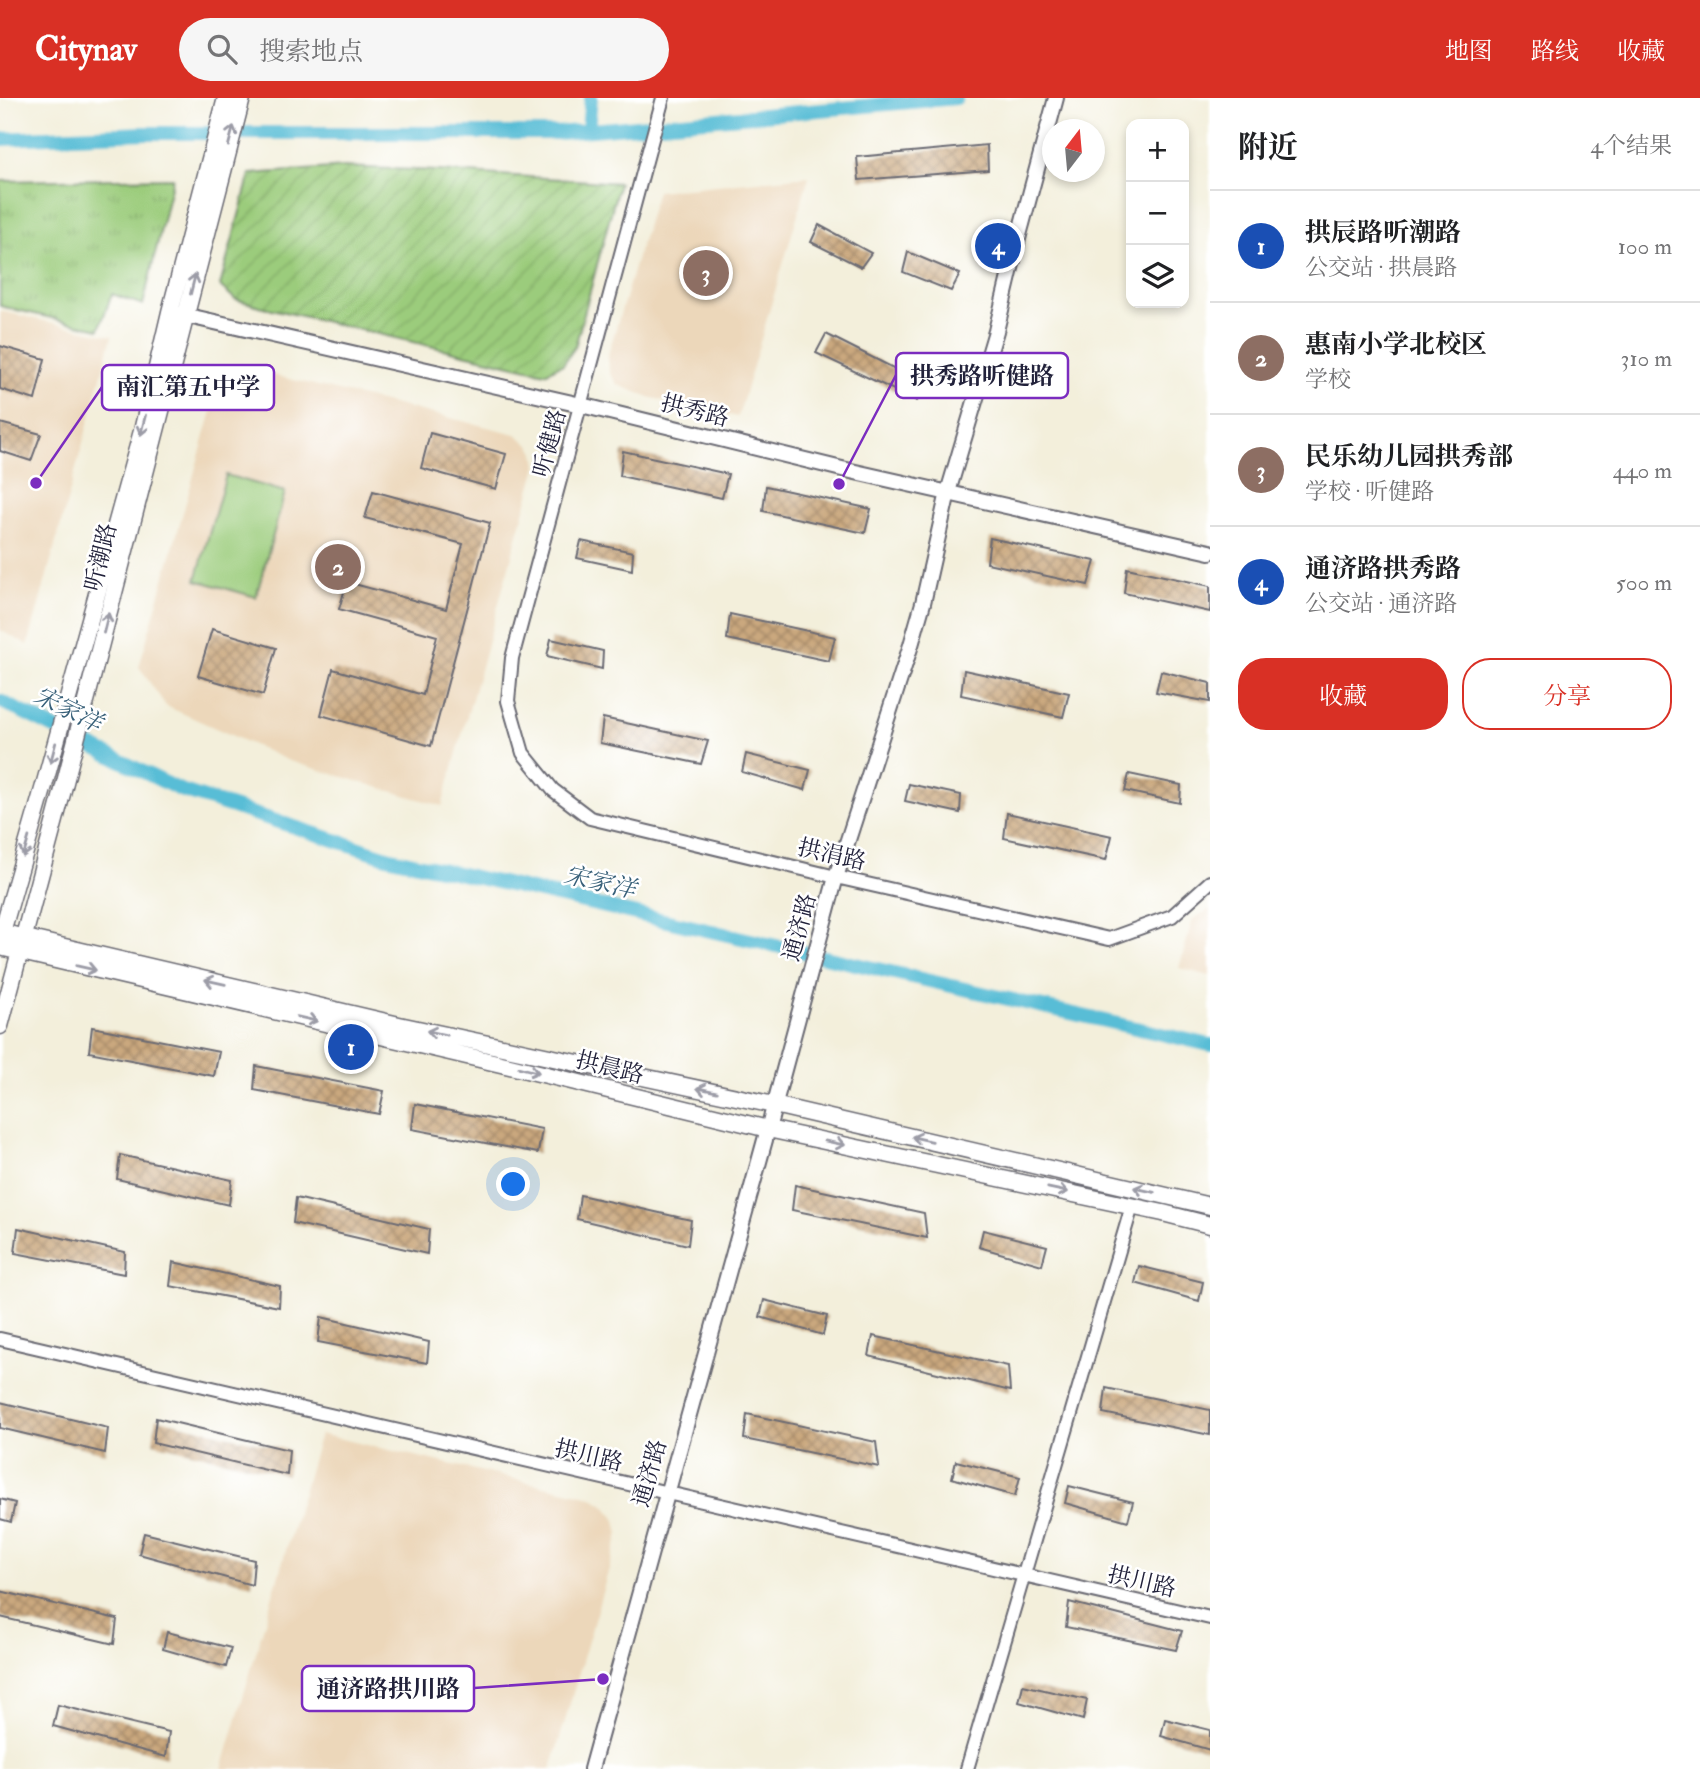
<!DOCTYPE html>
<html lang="zh">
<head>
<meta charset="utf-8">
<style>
  :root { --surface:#fff; --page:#f6f6f6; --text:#202124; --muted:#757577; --line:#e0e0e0; --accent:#d93025 }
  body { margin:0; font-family:"IM FELL Double Pica","Noto Serif SC",serif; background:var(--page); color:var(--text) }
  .controls { position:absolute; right:21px; top:21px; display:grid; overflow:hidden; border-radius:14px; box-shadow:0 4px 10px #0003 }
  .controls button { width:63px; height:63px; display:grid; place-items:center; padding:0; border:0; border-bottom:2px solid var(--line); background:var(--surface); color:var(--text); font:35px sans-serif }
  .compass { position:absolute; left:1042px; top:21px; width:63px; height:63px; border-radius:50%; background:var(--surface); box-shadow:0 4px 10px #0003; rotate:16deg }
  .you { position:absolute; left:514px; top:1087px; width:24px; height:24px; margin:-18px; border:5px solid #fff; border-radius:50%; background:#1a73e8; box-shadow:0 0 0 10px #1a73e833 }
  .badge { display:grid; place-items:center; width:46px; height:46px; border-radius:50%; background:var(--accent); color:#fff; font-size:23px; font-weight:700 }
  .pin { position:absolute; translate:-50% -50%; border:4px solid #fff; box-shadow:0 2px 7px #0006 }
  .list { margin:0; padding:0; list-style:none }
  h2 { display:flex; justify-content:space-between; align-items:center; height:91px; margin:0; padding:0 28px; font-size:30px }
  h2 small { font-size:23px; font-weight:400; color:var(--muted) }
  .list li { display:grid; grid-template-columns:46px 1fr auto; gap:21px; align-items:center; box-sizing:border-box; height:112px; padding:0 28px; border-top:2px solid var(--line) }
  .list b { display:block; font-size:26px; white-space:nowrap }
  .list p { margin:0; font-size:23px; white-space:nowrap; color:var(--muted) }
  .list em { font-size:23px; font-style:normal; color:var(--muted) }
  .actions { display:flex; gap:14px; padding:21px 28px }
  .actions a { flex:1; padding:16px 0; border:2px solid var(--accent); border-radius:28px; text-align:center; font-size:24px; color:var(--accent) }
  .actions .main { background:var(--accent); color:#fff }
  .icon { flex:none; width:38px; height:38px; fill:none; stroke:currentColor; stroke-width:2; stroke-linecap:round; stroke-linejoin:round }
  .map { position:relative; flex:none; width:1210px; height:1671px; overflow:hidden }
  header { display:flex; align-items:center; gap:42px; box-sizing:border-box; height:98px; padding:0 35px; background:var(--accent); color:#fff }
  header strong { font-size:33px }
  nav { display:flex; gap:38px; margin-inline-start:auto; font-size:24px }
  .search { width:490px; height:63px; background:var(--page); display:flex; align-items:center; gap:18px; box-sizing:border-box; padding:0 24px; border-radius:38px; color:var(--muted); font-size:26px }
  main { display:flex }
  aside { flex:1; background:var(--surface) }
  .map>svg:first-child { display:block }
  .built { fill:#ecd7ba }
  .grass { fill:url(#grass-tufts); stroke:#5e775b; stroke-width:2 }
  .garden { fill:url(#garden-furrows); stroke:#5e775b; stroke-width:2 }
  .pitch { fill:#9bcc7b; stroke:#5e775b; stroke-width:2 }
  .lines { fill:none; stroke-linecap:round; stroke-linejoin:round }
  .canal { stroke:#58bdd6; stroke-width:14 }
  .building { fill:url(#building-cross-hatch) }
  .minor-casing { stroke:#6b6a73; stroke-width:16 }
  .tertiary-casing { stroke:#6b6a73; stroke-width:18 }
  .secondary-casing { stroke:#6b6a73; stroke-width:19 }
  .minor { stroke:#fff; stroke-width:12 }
  .tertiary { stroke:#fff; stroke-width:14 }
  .secondary { stroke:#fff; stroke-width:16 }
  .oneway { stroke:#9c9ca7 }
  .labels { text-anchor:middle; stroke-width:5; stroke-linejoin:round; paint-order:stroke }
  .street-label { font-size:23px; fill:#22223b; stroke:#fff }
  .water-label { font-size:24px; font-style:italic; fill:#386079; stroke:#fff }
  .leader { fill:none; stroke:#7b2cbf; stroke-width:2.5 }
  .callout-dot { fill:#7b2cbf; stroke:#fff; stroke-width:2.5 }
  .callout { fill:#fff; stroke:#7b2cbf; stroke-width:2.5 }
  .callout-label { font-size:24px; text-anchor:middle; font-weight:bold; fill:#22223b }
</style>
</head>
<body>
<header>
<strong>Citynav</strong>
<div class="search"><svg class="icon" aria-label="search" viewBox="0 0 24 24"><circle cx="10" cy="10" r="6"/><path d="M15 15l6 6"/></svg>搜索地点</div>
<nav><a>地图</a><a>路线</a><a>收藏</a></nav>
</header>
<main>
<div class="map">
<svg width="1210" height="1671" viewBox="0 0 1210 1671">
  <defs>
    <pattern id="grass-tufts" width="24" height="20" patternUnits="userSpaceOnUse" patternTransform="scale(1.75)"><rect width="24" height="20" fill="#9bcc7b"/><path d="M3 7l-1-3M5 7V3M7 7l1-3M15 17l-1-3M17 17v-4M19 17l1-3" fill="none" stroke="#85af6b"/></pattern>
    <pattern id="garden-furrows" width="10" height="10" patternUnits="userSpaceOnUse" patternTransform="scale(1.75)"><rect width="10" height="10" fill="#9bcc7b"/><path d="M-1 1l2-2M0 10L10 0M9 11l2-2" fill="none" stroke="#85af6b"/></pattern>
    <pattern id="building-cross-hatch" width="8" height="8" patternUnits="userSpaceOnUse" patternTransform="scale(1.75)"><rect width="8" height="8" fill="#caa87e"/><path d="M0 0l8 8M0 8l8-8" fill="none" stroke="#a48868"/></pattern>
  </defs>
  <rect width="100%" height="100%" fill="#fff"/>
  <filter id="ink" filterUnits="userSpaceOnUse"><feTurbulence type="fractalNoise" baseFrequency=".0143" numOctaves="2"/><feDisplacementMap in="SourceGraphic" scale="14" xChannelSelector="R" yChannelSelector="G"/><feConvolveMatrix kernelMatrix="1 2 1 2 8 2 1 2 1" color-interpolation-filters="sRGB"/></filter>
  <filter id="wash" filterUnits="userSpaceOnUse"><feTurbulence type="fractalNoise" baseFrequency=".00686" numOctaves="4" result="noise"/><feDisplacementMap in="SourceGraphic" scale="28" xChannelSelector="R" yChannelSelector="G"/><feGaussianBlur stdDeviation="1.57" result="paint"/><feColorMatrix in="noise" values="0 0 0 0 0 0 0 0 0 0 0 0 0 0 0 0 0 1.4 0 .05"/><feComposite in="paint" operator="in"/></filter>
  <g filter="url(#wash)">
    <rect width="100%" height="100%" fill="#f3efdb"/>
    <path class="built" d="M809 78 738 319 652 300 618 287 609 274 608 257 657 93Z
      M0 213 112 238 28 547 0 532Z
      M244 270 516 336 531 348 535 355 537 368 442 708 289 663 166 608 139 569 216 299 230 275Z
      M1210 811V878L1179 870 1193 821Z
      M320 1336 592 1399 607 1409 616 1422 619 1436 551 1671H222Z"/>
    <path class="grass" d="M173 80 143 207 112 196 99 231 0 208V83Z"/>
    <path class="garden" d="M345 69 439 73 619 85 575 249 563 266 545 275 263 209 235 201 220 188 250 76Z"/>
    <path class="pitch" d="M226 377 285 394 256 499 196 482Z"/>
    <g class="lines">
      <path class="canal" d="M588 32 591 0
        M0 41 145 35H557L956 0
        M0 603 180 692 387 759 1210 947"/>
    </g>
    <g id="blocks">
      <path class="building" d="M987 47 988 72 859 82 857 59Z
        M819 127 871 155 861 169 811 144Z
        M908 154 960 176 951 193 903 174Z
        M826 236 927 287 917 303 816 255Z
        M0 248 45 261 35 302 0 291Z
        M0 325 41 336 31 363 0 353Z
        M430 335 506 356 496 391 421 370Z
        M623 353 728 376 722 400 620 378Z
        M766 388 871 411 865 435 763 413Z
        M373 393 490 425 431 648 321 617 333 571 423 597 437 538 339 511 347 484 446 511 463 446 365 420Z
        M990 440 1095 463 1088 487 987 465Z
        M581 443 633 454 632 472 577 460Z
        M1127 470 1210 488V514L1124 495Z
        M730 516 835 539 829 563 727 541Z
        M212 531 276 550 263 597 198 578Z
        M551 541 603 553 602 571 547 558Z
        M964 572 1069 595 1063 619 961 597Z
        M1161 573 1210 585V604L1156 594Z
        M603 620 708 643 701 666 600 645Z
        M746 656 810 672 805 692 742 674Z
        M1129 676 1181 687 1180 705 1125 693Z
        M909 686 961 697 960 715 905 703Z
        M1007 715 1112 738 1106 762 1004 740Z
        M92 929 219 954 214 978 89 954Z
        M256 968 384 993 379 1016 254 992Z
        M415 1006 542 1031 538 1055 412 1031Z
        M120 1057 232 1082 229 1107 117 1081Z
        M795 1087 924 1115 927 1140 792 1112Z
        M580 1097 691 1122 688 1147 577 1121Z
        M296 1100 429 1131 427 1156 293 1125Z
        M18 1130 125 1154 124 1176 15 1155Z
        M983 1132 1047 1148 1042 1167 979 1149Z
        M173 1164 280 1188 279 1209 170 1188Z
        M1139 1168 1203 1184 1199 1203 1135 1185Z
        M764 1202 827 1218 823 1237 760 1219Z
        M321 1219 429 1244 427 1265 318 1244Z
        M873 1238 1008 1268 1010 1293 869 1258Z
        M1106 1290 1210 1312V1337L1103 1315Z
        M0 1304 108 1330 105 1355 0 1330Z
        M747 1316 876 1344 879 1369 744 1341Z
        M156 1320 289 1352 287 1377 153 1345Z
        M956 1363 1020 1379 1015 1398 952 1380Z
        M1069 1388 1133 1404 1128 1423 1065 1405Z
        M0 1401 15 1405 11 1424 0 1421Z
        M144 1435 254 1462 252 1487 139 1456Z
        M0 1493 117 1521 114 1546 0 1519Z
        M1069 1504 1182 1533 1176 1552 1066 1529Z
        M167 1534 231 1550 226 1569 163 1551Z
        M1023 1587 1087 1602 1083 1622 1019 1604Z
        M58 1607 169 1634 166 1659 53 1628Z
        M1165 1621 1210 1632V1652L1161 1638Z"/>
    </g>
  </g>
  <g filter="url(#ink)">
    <use href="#blocks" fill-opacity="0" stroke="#6b6a73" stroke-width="2"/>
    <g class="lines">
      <g class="minor-casing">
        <path id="minor" d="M663 0 512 560 508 603 523 655 553 692 590 720 836 779 1109 841 1172 818 1210 784
          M0 1241 1210 1520
          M967 1671 1132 1108"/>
      </g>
      <g class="tertiary-casing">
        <path id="tertiary" d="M175 215 581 307 842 371 1210 454
          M591 1671 768 1031 836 779 911 547 923 505 948 394 996 233 1018 141 1056 0"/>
      </g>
      <g class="secondary-casing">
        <path id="secondary" d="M0 834 399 927 774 1007 1210 1108
          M0 841 45 684 142 333 170 214 226 0
          M0 849 514 969 768 1031 1163 1115 1210 1127
          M0 928 63 692 242 0"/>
      </g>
      <use href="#minor" class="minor"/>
      <use href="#tertiary" class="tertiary"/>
      <use href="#secondary" class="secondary"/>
    </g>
    <defs><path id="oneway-shaft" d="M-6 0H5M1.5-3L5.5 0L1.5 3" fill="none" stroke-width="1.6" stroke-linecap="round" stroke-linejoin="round" transform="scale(1.75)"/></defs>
    <g class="oneway">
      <use href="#oneway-shaft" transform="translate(231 38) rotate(-75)"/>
      <use href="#oneway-shaft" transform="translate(193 186) rotate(-76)"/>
      <use href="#oneway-shaft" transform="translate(143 327) rotate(104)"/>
      <use href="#oneway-shaft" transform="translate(106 525) rotate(-76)"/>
      <use href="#oneway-shaft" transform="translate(53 655) rotate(105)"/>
      <use href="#oneway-shaft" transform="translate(26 749) rotate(106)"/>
      <use href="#oneway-shaft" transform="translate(86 870) rotate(13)"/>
      <use href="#oneway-shaft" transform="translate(215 884) rotate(-167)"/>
      <use href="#oneway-shaft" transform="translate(307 921) rotate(13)"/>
      <use href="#oneway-shaft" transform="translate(437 935) rotate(-168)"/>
      <use href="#oneway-shaft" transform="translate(529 972) rotate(14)"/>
      <use href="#oneway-shaft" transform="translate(707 992) rotate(-168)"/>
      <use href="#oneway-shaft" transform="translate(922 1041) rotate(-167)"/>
      <use href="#oneway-shaft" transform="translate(835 1045) rotate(12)"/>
      <use href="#oneway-shaft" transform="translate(1058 1092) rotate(12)"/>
      <use href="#oneway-shaft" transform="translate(1144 1092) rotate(-167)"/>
    </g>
  </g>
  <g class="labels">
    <g class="street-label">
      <text transform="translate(695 312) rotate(14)" y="8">拱秀路</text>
      <text transform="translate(549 345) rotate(-75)" y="8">听健路</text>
      <text transform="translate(100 459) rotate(-76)" y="8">听潮路</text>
      <text transform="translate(832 756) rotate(13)" y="8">拱涓路</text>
      <text transform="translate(799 829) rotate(-75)" y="8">通济路</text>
      <text transform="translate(610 969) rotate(14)" y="8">拱晨路</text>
      <text transform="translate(589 1357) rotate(13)" y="8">拱川路</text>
      <text transform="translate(649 1375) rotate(-74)" y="8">通济路</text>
      <text transform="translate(1142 1483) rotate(13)" y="8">拱川路</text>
    </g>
    <g class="water-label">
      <text transform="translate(68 611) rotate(26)" y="8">宋家洋</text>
      <text transform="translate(600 784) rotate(13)" y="8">宋家洋</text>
    </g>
  </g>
  <path class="leader" d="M839 386L896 277M36 385L102 289M603 1581L474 1590"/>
  <g class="callout-dot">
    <circle cx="839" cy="386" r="7"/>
    <circle cx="36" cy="385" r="7"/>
    <circle cx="603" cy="1581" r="7"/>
  </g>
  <g class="callout">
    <rect x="896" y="255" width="172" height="45" rx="7"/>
    <rect x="102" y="267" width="172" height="45" rx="7"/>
    <rect x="302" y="1568" width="172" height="45" rx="7"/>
  </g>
  <g class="callout-label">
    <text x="982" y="286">拱秀路听健路</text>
    <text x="188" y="297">南汇第五中学</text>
    <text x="388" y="1599">通济路拱川路</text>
  </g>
</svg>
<div class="controls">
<button>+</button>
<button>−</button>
<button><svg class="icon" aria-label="layers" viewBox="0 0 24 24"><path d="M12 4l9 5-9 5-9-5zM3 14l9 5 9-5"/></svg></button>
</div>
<svg class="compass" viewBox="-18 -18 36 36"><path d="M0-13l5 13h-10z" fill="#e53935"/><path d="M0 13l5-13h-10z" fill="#757577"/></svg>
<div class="you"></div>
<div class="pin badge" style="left:351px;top:949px;background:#1a4fb4">1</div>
<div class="pin badge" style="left:338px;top:469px;background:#8d6e63">2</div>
<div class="pin badge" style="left:706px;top:175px;background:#8d6e63">3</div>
<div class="pin badge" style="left:998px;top:148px;background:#1a4fb4">4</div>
</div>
<aside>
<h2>附近<small>4个结果</small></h2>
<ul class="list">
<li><span class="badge" style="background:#1a4fb4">1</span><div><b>拱辰路听潮路</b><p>公交站 · 拱晨路</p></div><em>100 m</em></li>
<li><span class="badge" style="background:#8d6e63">2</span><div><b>惠南小学北校区</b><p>学校</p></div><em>310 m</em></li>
<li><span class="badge" style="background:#8d6e63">3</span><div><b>民乐幼儿园拱秀部</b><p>学校 · 听健路</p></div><em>440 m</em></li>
<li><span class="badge" style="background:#1a4fb4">4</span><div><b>通济路拱秀路</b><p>公交站 · 通济路</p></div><em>500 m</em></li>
</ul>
<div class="actions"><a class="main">收藏</a><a>分享</a></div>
</aside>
</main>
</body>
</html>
